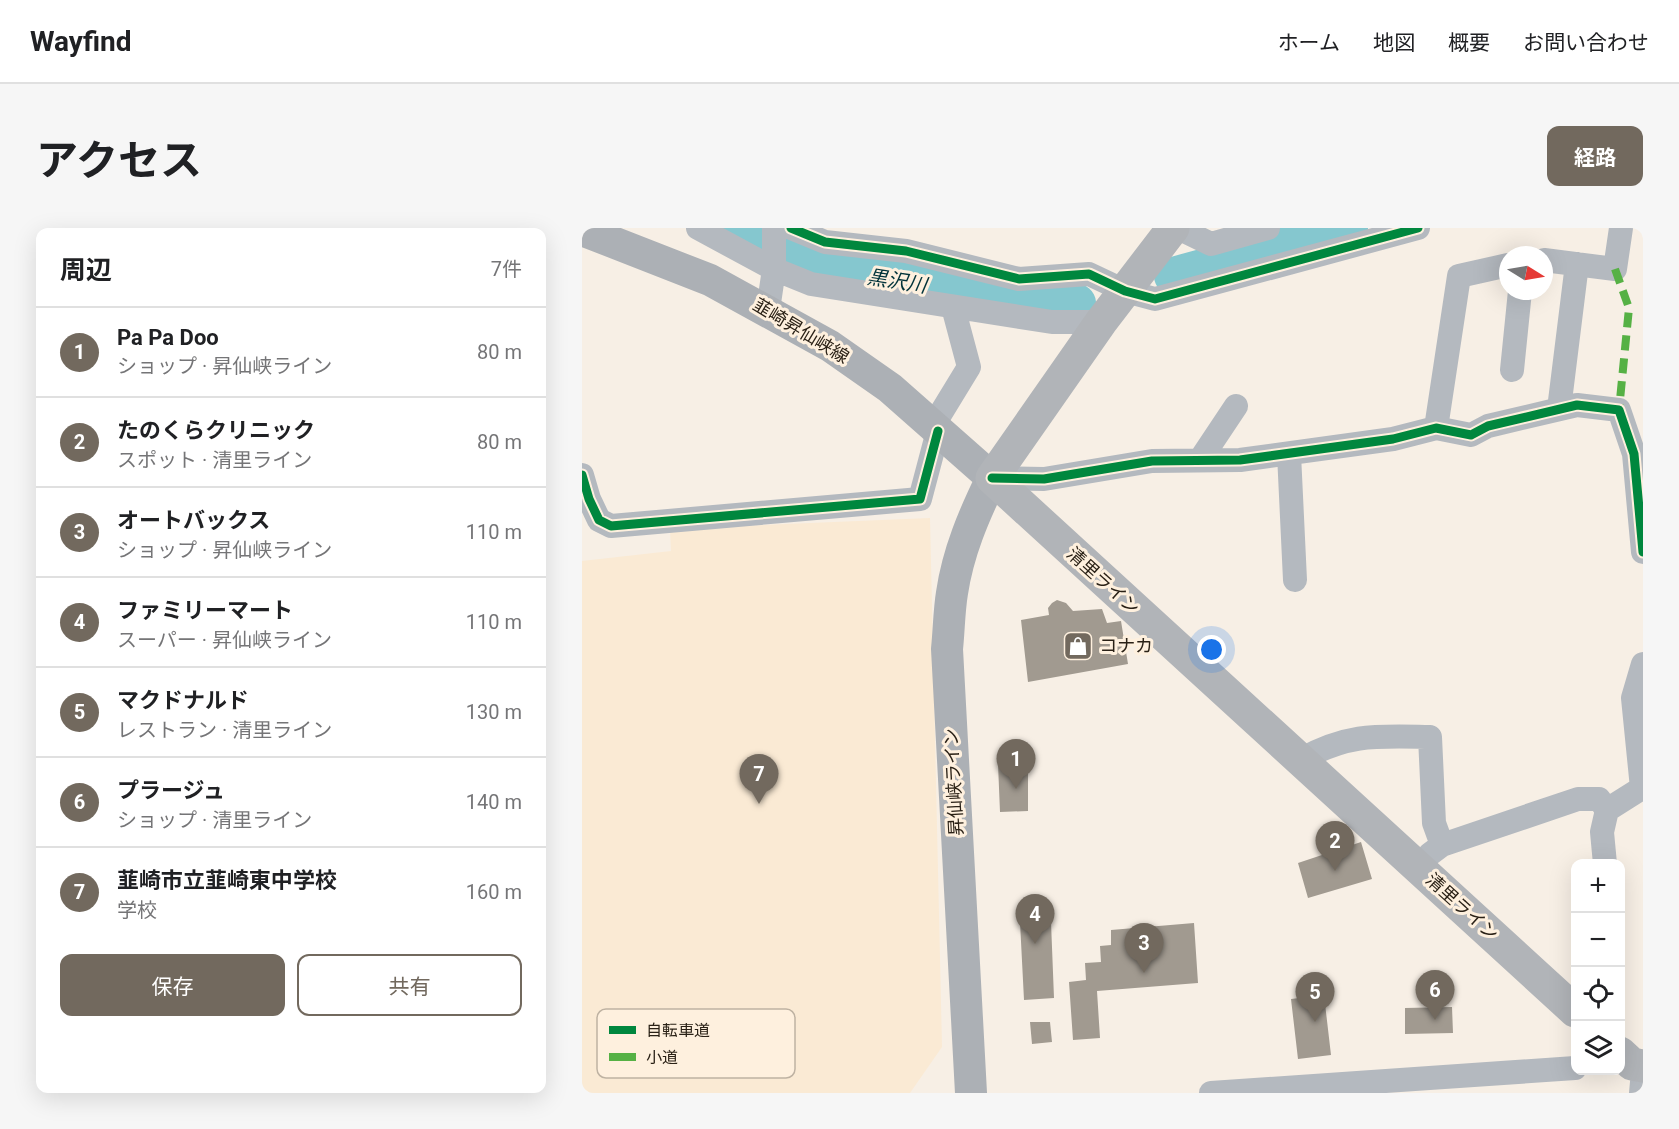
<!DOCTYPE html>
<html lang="ja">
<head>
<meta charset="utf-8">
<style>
  :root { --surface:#fff; --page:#f6f6f6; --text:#202124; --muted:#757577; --line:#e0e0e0; --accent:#72695e }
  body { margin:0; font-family:Roboto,"Noto Sans JP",sans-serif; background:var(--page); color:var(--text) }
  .controls { position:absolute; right:18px; bottom:18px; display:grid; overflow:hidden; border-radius:12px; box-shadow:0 6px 24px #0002 }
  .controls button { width:54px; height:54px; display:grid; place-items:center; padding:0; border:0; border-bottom:2px solid var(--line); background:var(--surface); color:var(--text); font:30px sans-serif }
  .compass { position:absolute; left:917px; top:18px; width:54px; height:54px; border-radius:50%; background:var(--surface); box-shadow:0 6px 24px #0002; rotate:101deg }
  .you { position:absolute; left:630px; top:422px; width:21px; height:21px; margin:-15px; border:4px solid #fff; border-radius:50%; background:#1a73e8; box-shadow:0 0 0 9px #1a73e833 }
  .badge { display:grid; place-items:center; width:39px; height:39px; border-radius:50%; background:var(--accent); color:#fff; font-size:20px; font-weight:700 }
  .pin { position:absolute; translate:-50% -50px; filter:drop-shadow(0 2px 3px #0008) }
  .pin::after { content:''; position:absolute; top:32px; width:21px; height:18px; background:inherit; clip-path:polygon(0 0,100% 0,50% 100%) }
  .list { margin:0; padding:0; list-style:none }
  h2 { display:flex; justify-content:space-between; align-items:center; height:78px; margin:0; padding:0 24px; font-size:26px }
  h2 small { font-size:20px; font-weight:400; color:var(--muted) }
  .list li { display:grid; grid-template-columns:39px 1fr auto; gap:18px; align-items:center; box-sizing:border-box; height:90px; padding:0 24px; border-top:2px solid var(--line) }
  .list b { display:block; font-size:22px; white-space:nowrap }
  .list p { margin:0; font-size:20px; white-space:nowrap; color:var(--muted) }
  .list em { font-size:20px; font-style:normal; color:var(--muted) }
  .actions { display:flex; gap:12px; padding:18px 24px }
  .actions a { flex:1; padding:14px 0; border:2px solid var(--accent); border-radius:12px; text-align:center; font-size:21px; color:var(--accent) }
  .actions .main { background:var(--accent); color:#fff }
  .icon { flex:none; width:33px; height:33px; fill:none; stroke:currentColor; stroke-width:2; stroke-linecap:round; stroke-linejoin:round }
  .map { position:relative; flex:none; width:1061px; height:865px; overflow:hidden; border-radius:12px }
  header { display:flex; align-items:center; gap:36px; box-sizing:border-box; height:84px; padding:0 30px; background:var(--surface); border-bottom:2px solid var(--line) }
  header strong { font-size:28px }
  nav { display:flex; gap:33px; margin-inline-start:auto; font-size:21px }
  .intro { display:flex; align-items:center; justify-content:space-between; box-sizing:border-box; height:144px; padding:0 36px }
  h1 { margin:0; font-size:42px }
  .button { padding:15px 27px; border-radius:12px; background:var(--accent); color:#fff; font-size:21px; font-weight:700 }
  main { display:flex; gap:36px; padding:0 36px }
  aside { flex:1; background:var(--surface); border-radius:12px; box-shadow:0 6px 24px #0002 }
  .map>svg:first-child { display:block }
  .built { fill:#faead4 }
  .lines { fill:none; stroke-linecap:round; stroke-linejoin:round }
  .river { stroke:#85c7cf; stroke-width:38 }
  .building { fill:#a19a90 }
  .minor { stroke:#b4b9bf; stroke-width:24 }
  .major { stroke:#acb0b5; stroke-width:32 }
  .highway { stroke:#b1b4b8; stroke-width:33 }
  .quiet { stroke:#56b145; stroke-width:8; stroke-dasharray:15 8; stroke-linecap:butt }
  .cycleway-casing { stroke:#fef0de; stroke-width:13 }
  .cycleway { stroke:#00873e; stroke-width:9 }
  .labels { text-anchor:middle; stroke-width:6; stroke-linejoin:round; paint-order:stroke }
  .street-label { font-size:18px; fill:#2a2116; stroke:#fef0de }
  .poi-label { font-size:18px; fill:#2a2116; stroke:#fef0de; text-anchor:start }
  .water-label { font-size:20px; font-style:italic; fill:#02333a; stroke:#fef0de }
  .key { fill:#fef0de; stroke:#beb2a2; stroke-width:1.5 }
  .key-label { font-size:16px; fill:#2a2116 }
</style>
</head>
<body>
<header>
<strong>Wayfind</strong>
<nav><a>ホーム</a><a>地図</a><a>概要</a><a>お問い合わせ</a></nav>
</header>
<div class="intro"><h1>アクセス</h1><a class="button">経路</a></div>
<main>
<aside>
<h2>周辺<small>7件</small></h2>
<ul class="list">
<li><span class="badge">1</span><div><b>Pa Pa Doo</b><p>ショップ · 昇仙峡ライン</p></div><em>80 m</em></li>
<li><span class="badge">2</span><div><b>たのくらクリニック</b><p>スポット · 清里ライン</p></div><em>80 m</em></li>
<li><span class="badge">3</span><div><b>オートバックス</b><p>ショップ · 昇仙峡ライン</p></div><em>110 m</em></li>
<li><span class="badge">4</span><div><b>ファミリーマート</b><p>スーパー · 昇仙峡ライン</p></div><em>110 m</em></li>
<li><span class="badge">5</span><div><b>マクドナルド</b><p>レストラン · 清里ライン</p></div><em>130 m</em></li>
<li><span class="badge">6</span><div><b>プラージュ</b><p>ショップ · 清里ライン</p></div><em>140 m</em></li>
<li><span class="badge">7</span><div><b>韮崎市立韮崎東中学校</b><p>学校</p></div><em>160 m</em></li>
</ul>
<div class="actions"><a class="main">保存</a><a>共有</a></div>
</aside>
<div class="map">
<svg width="1061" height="865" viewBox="0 0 1061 865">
  <rect width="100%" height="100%" fill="#f7efe5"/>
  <path class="built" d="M348 290 360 819 328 865H0V333L89 323 88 301Z"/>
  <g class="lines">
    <path class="river" d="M142 0 162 12 228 39 247 44 311 51 451 79 495 75
      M591 48 767 0"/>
  </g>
  <path class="building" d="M475 372 484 375 491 383 520 381 525 395 539 393 546 436 446 454 439 392 467 387 466 380 470 375Z
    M416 536H446V583L418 584Z
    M779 614 790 651 726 670 716 635Z
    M438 694H469L472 770 442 772Z
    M612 695 616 755 515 763 518 810 491 812 487 754 504 752 503 735 519 734 518 718 529 717V702Z
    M742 767 749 827 716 831 709 771Z
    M870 779 871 805 823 806V780Z
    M448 794H468L470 814 450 816Z"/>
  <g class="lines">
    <path class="minor" d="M116 0 192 41 229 56 470 94H519
      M209 0 243 14 324 23 437 51 507 46 543 63 573 71 836 0
      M596 0 629 16 686 0
      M962 32 1033 41 1039 0
      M186 82 192 41V0
      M930 142 938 63
      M977 181 995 36
      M351 198 387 139 371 79
      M854 200 877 48 926 37
      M707 226 713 352
      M618 232 654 178
      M0 247 7 271 17 292 29 298 338 271 356 203
      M410 250 462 251 570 233 658 232 811 211 854 200 889 207 906 198 995 177 1037 182 1052 226 1061 324
      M718 532C767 505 795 508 848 509L852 595 860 617
      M848 626 860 617 996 571H1017L1025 582
      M1023 636 1020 604 1025 582 1060 560 1051 470 1061 436
      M629 865 993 840
      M1059 865 1061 843"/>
    <path class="major" d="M0 2 128 52 248 118 308 160 410 250C392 287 376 324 370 365 367 383 367 402 365 421L389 865"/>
    <path class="highway" d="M591 0 519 94 410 250 993 783
      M1038 825 1050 836 1061 838"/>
    <path class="quiet" d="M1033 41 1047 80 1037 182"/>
    <g class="cycleway-casing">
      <path id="cycleway" d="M209 0 243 14 324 23 437 51 507 46 543 63 573 71 836 0
        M0 247 7 271 17 292 29 298 338 271 356 203
        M410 250 462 251 570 233 658 232 811 211 854 200 889 207 906 198 995 177 1037 182 1052 226 1061 324"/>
    </g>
    <use href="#cycleway" class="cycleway"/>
  </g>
  <defs>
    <g id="shop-square" transform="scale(1.5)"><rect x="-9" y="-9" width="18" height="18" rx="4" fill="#72695e" stroke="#fef0de"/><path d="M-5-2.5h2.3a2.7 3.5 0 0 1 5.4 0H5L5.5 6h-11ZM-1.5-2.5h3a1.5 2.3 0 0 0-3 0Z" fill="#fff"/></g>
  </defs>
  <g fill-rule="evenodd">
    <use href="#shop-square" x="496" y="418"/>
  </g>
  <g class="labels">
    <g class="street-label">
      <text transform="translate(219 103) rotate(31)" y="6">韮崎昇仙峡線</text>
      <text transform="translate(521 353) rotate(42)" y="6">清里ライン</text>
      <text transform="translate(372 554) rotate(-93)" y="6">昇仙峡ライン</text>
      <text transform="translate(880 679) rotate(42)" y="6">清里ライン</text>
    </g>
    <g class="poi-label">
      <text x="517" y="424">コナカ</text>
    </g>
    <g class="water-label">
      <text transform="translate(315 53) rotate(9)" y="7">黒沢川</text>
    </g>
  </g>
  <rect x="15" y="781" width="198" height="69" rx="9" class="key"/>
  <rect x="27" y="798" width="27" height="8" fill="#00873e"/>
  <rect x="27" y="825" width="27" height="8" fill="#56b145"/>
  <g class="key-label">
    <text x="64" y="808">自転車道</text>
    <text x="64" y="835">小道</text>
  </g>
</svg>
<div class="controls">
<button>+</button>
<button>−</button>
<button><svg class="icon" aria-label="locate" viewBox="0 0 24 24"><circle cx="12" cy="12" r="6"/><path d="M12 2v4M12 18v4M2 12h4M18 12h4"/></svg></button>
<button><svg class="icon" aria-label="layers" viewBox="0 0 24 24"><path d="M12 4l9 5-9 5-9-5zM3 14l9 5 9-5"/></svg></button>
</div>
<svg class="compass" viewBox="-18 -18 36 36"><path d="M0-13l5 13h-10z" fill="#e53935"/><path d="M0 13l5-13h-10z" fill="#757577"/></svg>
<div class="you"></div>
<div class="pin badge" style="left:434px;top:561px">1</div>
<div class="pin badge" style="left:753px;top:643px">2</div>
<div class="pin badge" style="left:562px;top:745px">3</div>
<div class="pin badge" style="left:453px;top:716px">4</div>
<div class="pin badge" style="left:733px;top:794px">5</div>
<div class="pin badge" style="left:853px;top:792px">6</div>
<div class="pin badge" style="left:177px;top:576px">7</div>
</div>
</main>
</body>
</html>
